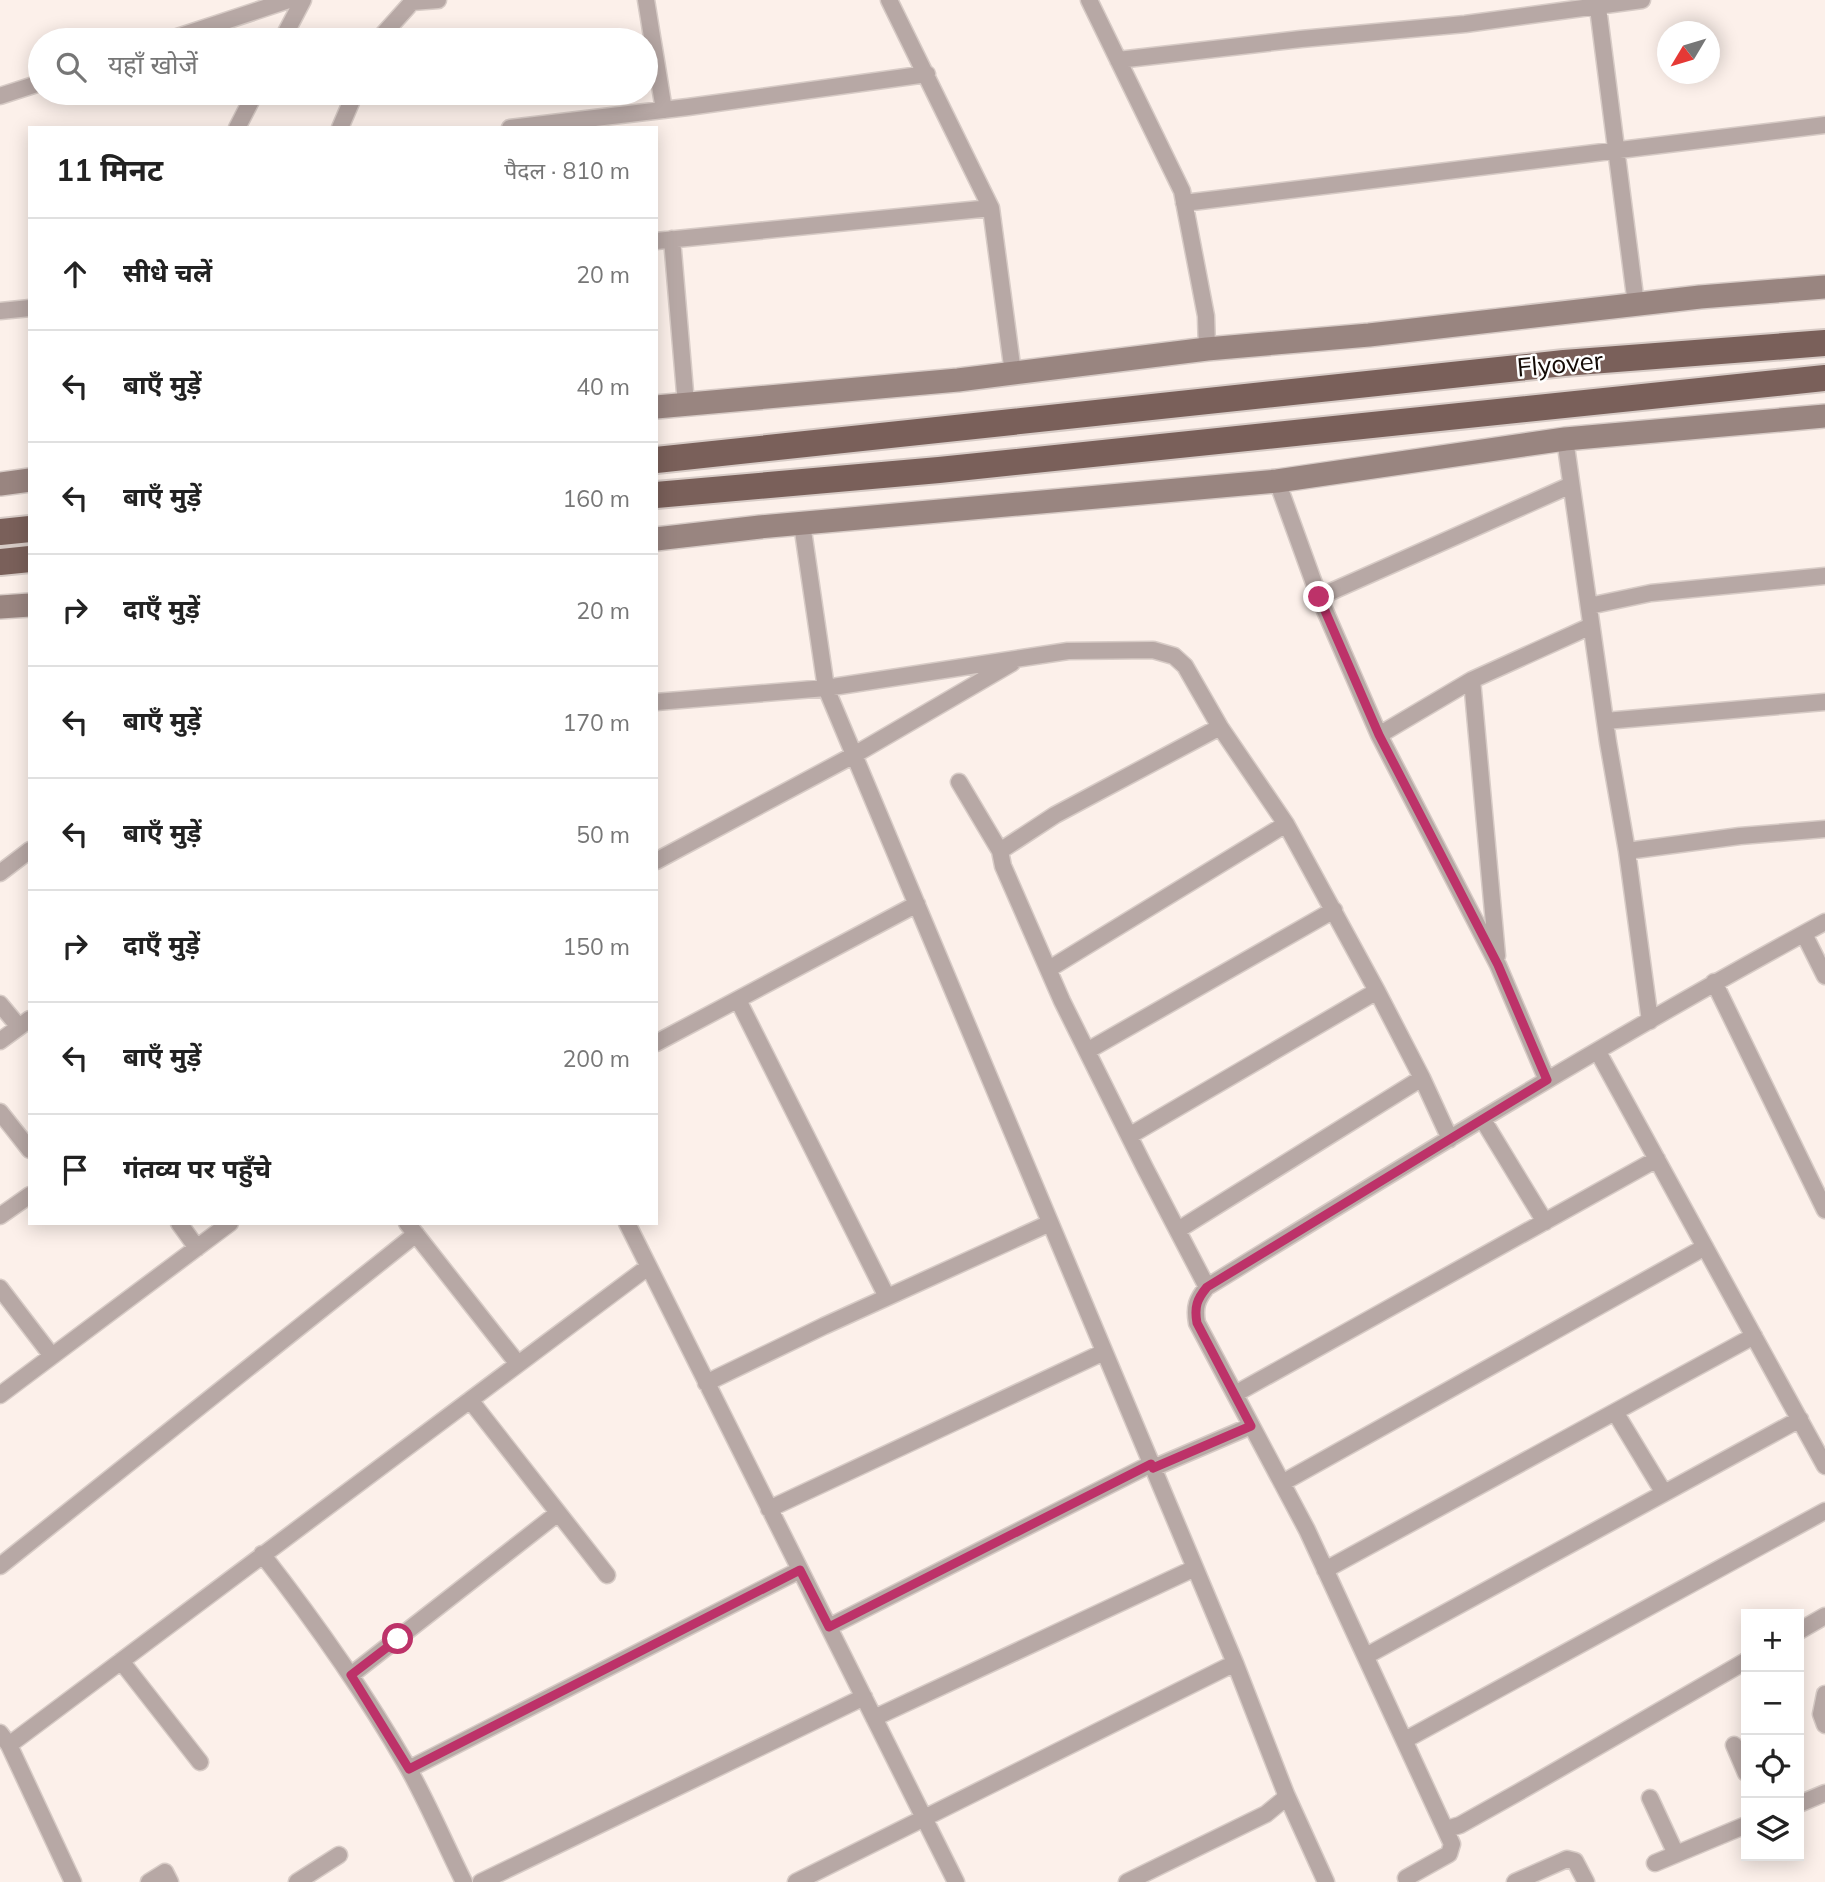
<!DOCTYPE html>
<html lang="hi">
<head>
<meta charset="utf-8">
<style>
  :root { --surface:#fff; --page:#f6f6f6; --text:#222; --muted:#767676; --line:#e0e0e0 }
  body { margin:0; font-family:Mulish,"Noto Sans Devanagari",sans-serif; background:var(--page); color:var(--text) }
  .controls { position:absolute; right:21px; bottom:21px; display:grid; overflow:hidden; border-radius:0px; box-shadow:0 4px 18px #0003 }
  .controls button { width:63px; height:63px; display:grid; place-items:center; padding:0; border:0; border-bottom:2px solid var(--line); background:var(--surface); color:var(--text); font:35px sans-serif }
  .compass { position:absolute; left:1657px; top:21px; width:63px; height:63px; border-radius:50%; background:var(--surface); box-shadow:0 4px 18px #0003; rotate:232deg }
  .stop { position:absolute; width:21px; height:21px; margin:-16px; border:5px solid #bd3269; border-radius:50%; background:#fff }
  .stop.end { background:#bd3269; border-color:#fff; box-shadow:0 2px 7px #0008 }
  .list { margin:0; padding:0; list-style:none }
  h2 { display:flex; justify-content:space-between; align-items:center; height:91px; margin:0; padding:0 28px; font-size:30px }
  h2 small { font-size:23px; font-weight:400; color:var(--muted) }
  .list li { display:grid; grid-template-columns:46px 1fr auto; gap:21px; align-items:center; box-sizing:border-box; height:112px; padding:0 28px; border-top:2px solid var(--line) }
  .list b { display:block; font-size:26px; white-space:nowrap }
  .list em { font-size:23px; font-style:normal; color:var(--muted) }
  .icon { flex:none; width:38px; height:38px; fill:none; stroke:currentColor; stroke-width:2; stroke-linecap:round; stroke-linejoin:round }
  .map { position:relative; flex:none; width:1825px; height:1882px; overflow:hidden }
  .search { position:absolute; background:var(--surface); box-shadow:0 4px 18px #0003; left:28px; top:28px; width:630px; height:77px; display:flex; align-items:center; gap:18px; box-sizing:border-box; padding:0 24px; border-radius:38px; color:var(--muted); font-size:26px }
  .panel { position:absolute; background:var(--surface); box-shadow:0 4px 18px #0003; left:28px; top:126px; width:630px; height:1099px; border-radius:0px }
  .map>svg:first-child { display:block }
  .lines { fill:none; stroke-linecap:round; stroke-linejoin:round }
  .minor-casing { stroke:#d7cbc6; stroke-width:19 }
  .secondary-casing { stroke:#d7cbc6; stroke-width:26 }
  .trunk-casing { stroke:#d7cbc6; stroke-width:30 }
  .minor { stroke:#b7a8a5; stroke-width:16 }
  .secondary { stroke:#998580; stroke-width:23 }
  .trunk { stroke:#7a605a; stroke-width:26 }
  .route { stroke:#bd3269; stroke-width:9 }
  .labels { text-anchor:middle; stroke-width:5; stroke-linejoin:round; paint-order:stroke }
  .street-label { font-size:26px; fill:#140b06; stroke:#fff }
</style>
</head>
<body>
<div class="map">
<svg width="1825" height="1882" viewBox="0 0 1825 1882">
  <rect width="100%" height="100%" fill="#fcf0ea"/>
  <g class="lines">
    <g class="minor-casing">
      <path id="minor" d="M646 0 664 110
        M889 0 991 208 1013 373
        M1089 0 1182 191 1206 316 1207 349
        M1597 0 1636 304
        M412 2 438 0
        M168 40 289 0
        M282 40 303 0
        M378 40 414 0
        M1118 60 1301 39 1465 24 1642 0
        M0 96 40 83
        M237 128 255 93
        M340 128 355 93
        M510 128 688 107 927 74
        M1184 203 1825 125
        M672 239 686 404
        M656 241 991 208
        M0 311 30 308
        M1565 439 1608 742 1627 851 1740 836 1825 829
        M1277 481 1319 597
        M802 524 826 688 1235 1663 1286 1794 1283 1800 1266 1814 1127 1882
        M1589 606 1651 593 1825 576
        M656 702 826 688 1068 651 1153 650 1174 656 1185 666 1220 727 1286 824 1377 991 1422 1078 1450 1139
        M1605 721 1825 702
        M1379 735 1472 680
        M959 782 1000 851
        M1627 851 1650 1021
        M656 861 854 755 1012 663
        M0 873 30 850
        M1804 934 1825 976
        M1497 956 1472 680 1591 626
        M1049 969 1286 824
        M1714 982 1825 1210
        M738 1000 887 1297
        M0 1004 19 1027
        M0 1041 30 1019
        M656 1043 917 904
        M1087 1051 1334 910
        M1598 1052 1825 1466
        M1547 1080 1498 965 1379 735 1319 597 1571 485
        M0 1112 30 1150
        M1483 1120 1545 1222
        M1129 1136 1377 991
        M0 1216 30 1195
        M179 1223 197 1248
        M407 1223 518 1364
        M627 1223 956 1882
        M1178 1230 1422 1078
        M1207 1287 1145 1168 1062 1001 1003 866 1000 851 1055 815 1220 727
        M0 1288 52 1356
        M706 1383 824 1326 1050 1223
        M1235 1394 1657 1159
        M0 1395 230 1223
        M470 1400 607 1575
        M1615 1412 1664 1493
        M1153 1468 1251 1426
        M1282 1483 1705 1247
        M769 1509 1104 1352
        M262 1554C315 1622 364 1691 407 1766 428 1803 445 1844 464 1882
        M0 1566 416 1234
        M1325 1570 1754 1336
        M829 1627 1151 1464
        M1799 1631 1825 1616
        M1366 1656 1800 1419
        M121 1661 200 1762
        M351 1675 558 1513
        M1825 1694 1821 1714 1825 1725
        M874 1718 1195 1568
        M0 1733 9 1745 648 1267
        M1405 1740 1825 1511
        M9 1745 73 1882
        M1734 1745 1746 1773
        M409 1769 800 1570
        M1286 1794 1326 1882
        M1650 1798 1676 1854
        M1799 1804 1825 1793
        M1447 1829 1460 1825 1519 1792 1746 1661
        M1655 1863 1746 1825
        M1406 1878 1449 1854 1452 1844 1307 1530 1197 1323C1194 1307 1197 1299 1207 1287 1411 1161 1615 1036 1825 922
        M149 1882 165 1872 170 1882
        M297 1882 339 1855
        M481 1882 864 1697
        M796 1882 1235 1663
        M1515 1882 1567 1859 1575 1861 1586 1882"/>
    </g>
    <g class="secondary-casing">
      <path id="secondary" d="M656 407 958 380 1207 349 1369 335 1700 297 1825 287
        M0 484 30 480
        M656 539 760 527 1277 481 1565 439 1825 416
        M0 607 30 605"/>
    </g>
    <g class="trunk-casing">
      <path id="trunk" d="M656 460 1564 363 1825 343
        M656 495 939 470 1825 378
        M0 532 30 529
        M0 562 30 559"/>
    </g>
    <use href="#minor" class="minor"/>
    <use href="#secondary" class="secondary"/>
    <use href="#trunk" class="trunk"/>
  </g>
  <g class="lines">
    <path class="route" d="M398 1639 351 1675 409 1769 800 1570 829 1627 1151 1464 1153 1468 1251 1426 1197 1323C1194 1307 1197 1299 1207 1287L1547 1080 1498 965 1379 735 1319 597"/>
  </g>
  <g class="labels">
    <g class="street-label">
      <text transform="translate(1560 364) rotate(-5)" y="9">Flyover</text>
    </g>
  </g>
</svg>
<div class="controls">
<button>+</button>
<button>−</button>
<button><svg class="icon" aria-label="locate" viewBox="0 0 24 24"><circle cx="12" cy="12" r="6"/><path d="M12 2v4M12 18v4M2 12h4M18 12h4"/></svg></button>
<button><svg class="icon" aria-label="layers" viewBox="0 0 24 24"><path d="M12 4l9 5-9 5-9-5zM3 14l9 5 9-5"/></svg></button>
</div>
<svg class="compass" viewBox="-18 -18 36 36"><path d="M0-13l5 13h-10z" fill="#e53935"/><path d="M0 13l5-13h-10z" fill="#767676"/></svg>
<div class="stop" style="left:398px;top:1639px"></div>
<div class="stop end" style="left:1319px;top:597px"></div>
<div class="search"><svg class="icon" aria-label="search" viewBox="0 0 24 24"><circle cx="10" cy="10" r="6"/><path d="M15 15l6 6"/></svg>यहाँ खोजें</div>
<section class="panel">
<h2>11 मिनट<small>पैदल · 810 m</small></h2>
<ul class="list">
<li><svg class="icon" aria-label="ahead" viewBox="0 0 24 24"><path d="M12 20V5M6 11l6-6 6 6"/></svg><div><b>सीधे चलें</b></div><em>20 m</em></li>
<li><svg class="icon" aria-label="left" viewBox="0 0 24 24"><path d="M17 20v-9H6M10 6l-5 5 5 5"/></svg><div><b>बाएँ मुड़ें</b></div><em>40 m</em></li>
<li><svg class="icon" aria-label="left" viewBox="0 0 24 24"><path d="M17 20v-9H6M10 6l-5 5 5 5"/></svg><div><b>बाएँ मुड़ें</b></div><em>160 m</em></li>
<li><svg class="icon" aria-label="right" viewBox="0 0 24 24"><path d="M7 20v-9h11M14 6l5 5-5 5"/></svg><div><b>दाएँ मुड़ें</b></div><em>20 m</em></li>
<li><svg class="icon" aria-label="left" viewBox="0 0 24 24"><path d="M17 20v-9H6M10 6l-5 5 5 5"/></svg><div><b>बाएँ मुड़ें</b></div><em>170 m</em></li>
<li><svg class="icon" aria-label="left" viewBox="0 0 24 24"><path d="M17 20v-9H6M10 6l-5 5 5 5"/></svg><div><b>बाएँ मुड़ें</b></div><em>50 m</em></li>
<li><svg class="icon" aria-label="right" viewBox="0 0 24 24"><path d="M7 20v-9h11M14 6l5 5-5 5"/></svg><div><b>दाएँ मुड़ें</b></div><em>150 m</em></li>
<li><svg class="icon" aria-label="left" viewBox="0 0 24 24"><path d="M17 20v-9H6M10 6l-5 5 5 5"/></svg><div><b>बाएँ मुड़ें</b></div><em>200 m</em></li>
<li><svg class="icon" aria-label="arrive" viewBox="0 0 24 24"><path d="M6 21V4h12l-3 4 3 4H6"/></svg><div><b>गंतव्य पर पहुँचे</b></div></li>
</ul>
</section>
</div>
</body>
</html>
